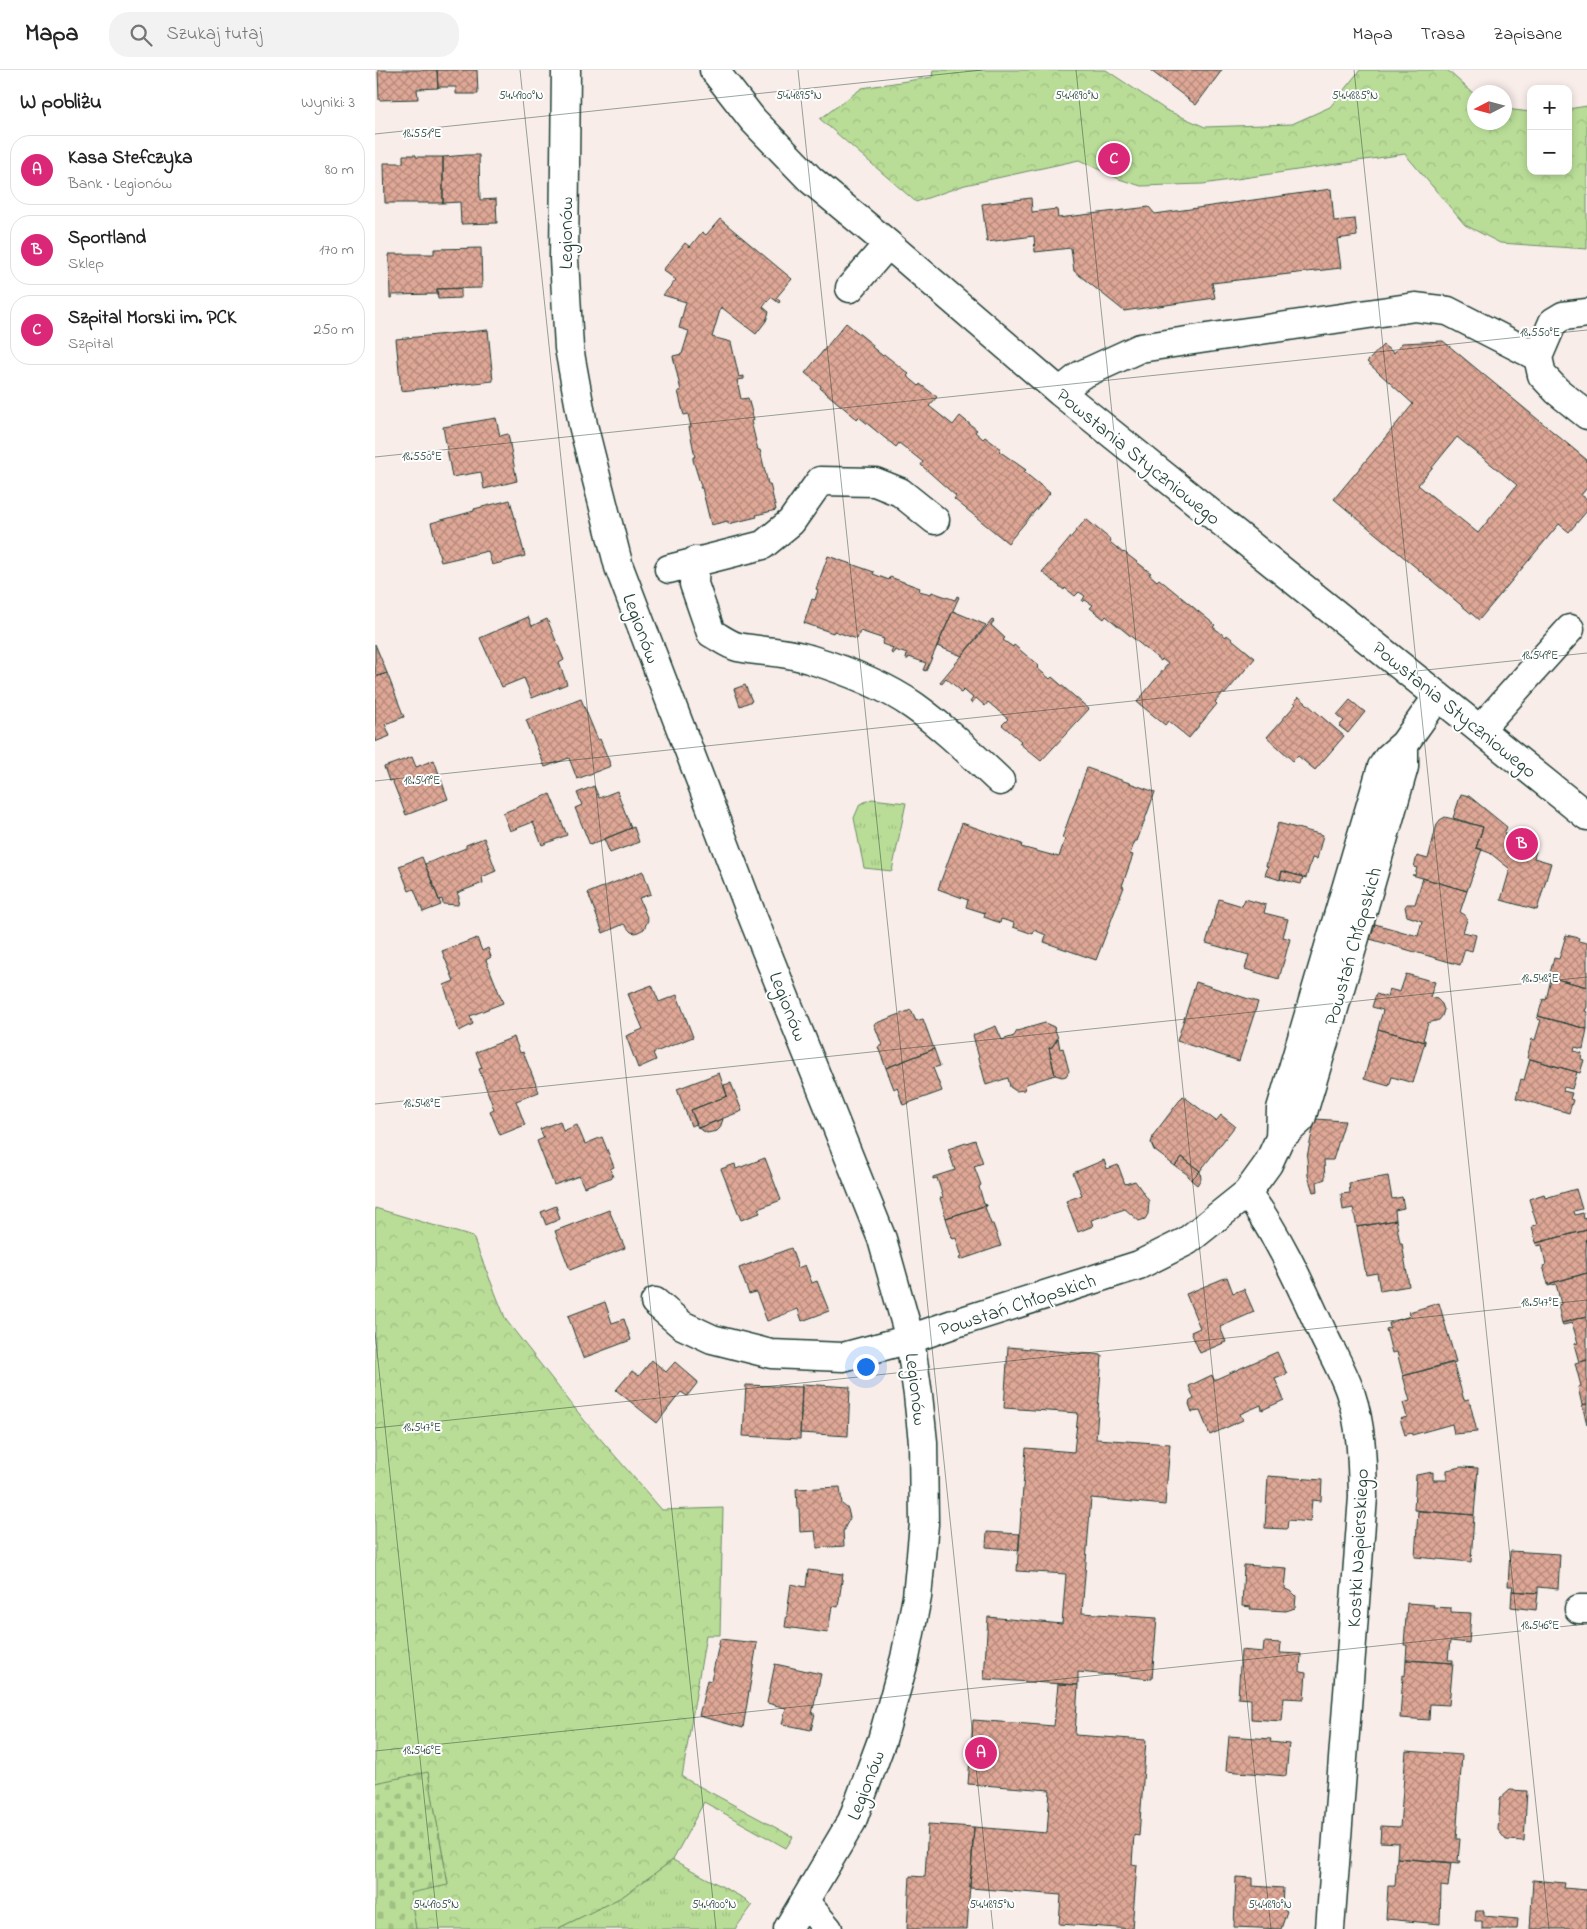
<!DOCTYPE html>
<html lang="pl">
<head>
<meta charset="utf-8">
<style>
  :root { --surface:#fff; --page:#f2f2f2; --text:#222; --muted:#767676; --line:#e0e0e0; --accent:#db2777 }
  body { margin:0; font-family:"Indie Flower",sans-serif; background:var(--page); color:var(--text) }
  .controls { position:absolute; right:15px; top:15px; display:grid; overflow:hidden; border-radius:10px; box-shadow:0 2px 8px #0003 }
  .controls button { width:45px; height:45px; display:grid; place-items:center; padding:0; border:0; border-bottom:1px solid var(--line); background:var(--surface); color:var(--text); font:25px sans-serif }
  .compass { position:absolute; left:1092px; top:15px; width:45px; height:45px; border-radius:50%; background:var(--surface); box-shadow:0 2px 8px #0003; rotate:264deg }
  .you { position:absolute; left:490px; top:1296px; width:18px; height:18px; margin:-12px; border:4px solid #fff; border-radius:50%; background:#1a73e8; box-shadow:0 0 0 8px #1a73e833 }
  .badge { display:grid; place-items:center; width:32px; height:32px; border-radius:50%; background:var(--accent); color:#fff; font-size:16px; font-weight:700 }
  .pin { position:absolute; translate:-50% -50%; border:2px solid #fff; box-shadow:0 1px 5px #0006 }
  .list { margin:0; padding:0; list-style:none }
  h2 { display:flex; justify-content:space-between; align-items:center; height:65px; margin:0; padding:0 20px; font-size:21px }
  h2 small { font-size:16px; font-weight:400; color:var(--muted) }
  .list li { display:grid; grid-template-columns:32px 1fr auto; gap:15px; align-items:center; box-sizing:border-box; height:70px; margin:0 10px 10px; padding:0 10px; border:1px solid var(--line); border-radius:20px }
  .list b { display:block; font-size:19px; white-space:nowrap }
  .list p { margin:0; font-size:16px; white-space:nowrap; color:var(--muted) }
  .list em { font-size:16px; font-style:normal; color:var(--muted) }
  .icon { flex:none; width:28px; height:28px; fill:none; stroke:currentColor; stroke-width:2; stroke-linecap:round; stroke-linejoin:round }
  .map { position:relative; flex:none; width:1212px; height:1859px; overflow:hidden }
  header { display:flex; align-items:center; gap:30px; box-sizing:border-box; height:70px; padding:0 25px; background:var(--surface); border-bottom:1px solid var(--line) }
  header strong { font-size:24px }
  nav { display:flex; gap:28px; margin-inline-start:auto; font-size:18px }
  .search { width:350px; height:45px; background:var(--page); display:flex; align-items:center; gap:12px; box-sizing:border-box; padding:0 18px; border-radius:20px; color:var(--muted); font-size:19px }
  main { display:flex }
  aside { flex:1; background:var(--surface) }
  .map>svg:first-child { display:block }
  .forest { fill:url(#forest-crowns); stroke:#6c8d66 }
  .cemetery { fill:url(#cemetery-stones); stroke:#6c8d66 }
  .park { fill:url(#park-tufts); stroke:#6c8d66 }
  .building { fill:url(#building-cross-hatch); stroke:#1f3d34; fill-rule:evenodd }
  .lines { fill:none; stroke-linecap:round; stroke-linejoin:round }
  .minor-casing { stroke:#1f3d34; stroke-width:31 }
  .minor { stroke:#fff; stroke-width:28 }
  .ticks { fill:none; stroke:#1f3d34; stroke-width:1; stroke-opacity:0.45 }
  .labels { text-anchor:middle; stroke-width:4; stroke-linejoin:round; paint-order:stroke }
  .street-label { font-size:20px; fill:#1f3d34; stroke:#fff }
  .ticks-label { font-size:12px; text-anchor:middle; fill:#1f3d34; stroke:#fff; stroke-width:4; stroke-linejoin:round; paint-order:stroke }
</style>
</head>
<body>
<header>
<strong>Mapa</strong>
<div class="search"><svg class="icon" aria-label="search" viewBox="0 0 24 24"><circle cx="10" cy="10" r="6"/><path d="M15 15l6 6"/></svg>Szukaj tutaj</div>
<nav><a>Mapa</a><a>Trasa</a><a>Zapisane</a></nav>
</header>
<main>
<aside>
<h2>W pobliżu<small>Wyniki: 3</small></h2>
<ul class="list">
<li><span class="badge">A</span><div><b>Kasa Stefczyka</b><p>Bank · Legionów</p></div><em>80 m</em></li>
<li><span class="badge">B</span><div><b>Sportland</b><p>Sklep</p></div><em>170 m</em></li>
<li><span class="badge">C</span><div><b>Szpital Morski im. PCK</b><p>Szpital</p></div><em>250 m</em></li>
</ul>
</aside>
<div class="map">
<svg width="1212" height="1859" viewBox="0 0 1212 1859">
  <defs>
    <pattern id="forest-crowns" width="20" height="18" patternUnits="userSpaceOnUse" patternTransform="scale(1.25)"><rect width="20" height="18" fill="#b9dd97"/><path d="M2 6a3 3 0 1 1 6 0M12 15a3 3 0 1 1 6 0" fill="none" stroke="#9fbf83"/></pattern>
    <pattern id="cemetery-stones" width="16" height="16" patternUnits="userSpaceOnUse" patternTransform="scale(1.25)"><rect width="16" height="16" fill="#b9dd97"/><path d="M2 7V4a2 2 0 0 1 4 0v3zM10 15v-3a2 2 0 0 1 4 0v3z" fill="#9fbf83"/></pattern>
    <pattern id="park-tufts" width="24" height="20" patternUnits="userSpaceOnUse" patternTransform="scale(1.25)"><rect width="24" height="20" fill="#b9dd97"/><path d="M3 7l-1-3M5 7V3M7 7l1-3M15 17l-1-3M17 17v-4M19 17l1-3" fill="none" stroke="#9fbf83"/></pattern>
    <pattern id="building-cross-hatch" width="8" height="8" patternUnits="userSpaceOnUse" patternTransform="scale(1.25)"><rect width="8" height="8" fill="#dfa796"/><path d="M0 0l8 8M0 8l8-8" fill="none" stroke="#b4897b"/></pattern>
  </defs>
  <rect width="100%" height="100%" fill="#f9edea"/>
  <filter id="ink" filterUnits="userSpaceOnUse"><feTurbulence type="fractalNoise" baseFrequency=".02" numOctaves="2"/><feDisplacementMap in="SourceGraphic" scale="10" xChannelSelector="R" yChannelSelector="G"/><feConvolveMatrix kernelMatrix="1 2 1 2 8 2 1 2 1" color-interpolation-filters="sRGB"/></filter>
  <g filter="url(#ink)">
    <path class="forest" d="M558 0H731L791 40 830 57 917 54 955 37 985 0H1072L1099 24 1100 52H1130V39L1156 42V101H1193V39L1212 36V179L1125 173 1090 155 1030 84 828 114 766 116 744 109 704 90 590 115 541 132 445 49 487 18 557 7Z
      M0 1138 98 1167 131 1250 209 1350 287 1440 348 1438 345 1565H331L307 1707 418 1767 411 1778 329 1732 298 1790 247 1827 182 1859H41L34 1822 73 1814 53 1703 0 1713Z"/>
    <path class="cemetery" d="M53 1702 73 1815 35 1823 41 1859H0V1713Z"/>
    <path class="park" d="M497 729 531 733 517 801 489 798 479 748 485 734Z
      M298 1790 370 1829 377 1836 360 1859H182L247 1827Z"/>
    <path class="building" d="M3 0H62L63 18 42 19 43 29 4 30Z
      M62 0H102L103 24H81V17H64L63 18Z
      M775 0H847L821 35Z
      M28 85H41V87H68V133H10L9 93H28Z
      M92 85H104L105 130 121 129 122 153 86 154 85 132 68 133V87Z
      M956 119 959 151 980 149 982 166 962 169 966 198 837 213 840 228 749 241 699 201 696 178 660 182 659 166 612 172 607 134 656 128 657 142 682 139 683 148 774 137 780 144Z
      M345 149 417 209 401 228 405 231 404 233 396 227 388 237 394 242 391 251 381 264 346 237 337 267 356 272 364 307 369 306V309L362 310 366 329 373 328 379 350 376 351 383 380H385L393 414H395L401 440 381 445 382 447 353 454V451L336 455 327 418H325L326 416 318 390V387H320L314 357H316L313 344 309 345 308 342 303 321H306L298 286 307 284 314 261 304 258 311 232 288 225 301 210 288 200 310 173 315 177 327 162 331 165Z
      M106 178 107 218 62 219V224L17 225V228H15L14 184H59V179Z
      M86 218V228L63 229 62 219Z
      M471 253 498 275 497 277 508 286 510 285 534 304 532 306 544 316 545 314 562 327 554 336 578 355 585 346 602 360 600 362 608 369 610 367 626 379 624 381 651 400 649 402 675 423 633 473 579 429 581 426 546 395 548 392 524 373 521 377 484 347 482 349 445 318 446 316 430 303Z
      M113 260 118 311 26 321 21 269Z
      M1068 271 1212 390V418L1206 425 1212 429V441L1194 462 1184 454 1104 550 959 429 1038 334 992 292 1008 275 1019 283 1027 273ZM1082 367 1142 415 1103 463 1043 415Z
      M121 348 125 366 133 364 142 411 109 419 106 402 77 407 68 357Z
      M135 430 150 486 117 495 113 481 66 492 56 453 99 441V439Z
      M711 449 736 470 735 472 748 483 749 482 776 503 774 504 782 511 784 509 840 555 838 557 851 567 852 565 880 588 850 624 848 623 840 632 842 634 814 668 793 651 790 655 762 632 793 594 787 589 786 591 731 546 729 549 715 538 718 535 710 530 708 532 707 531 710 526 704 522 700 526 690 518 689 520 667 502Z
      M453 486 499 502 498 504 514 510 515 507 545 518 544 521 556 524 557 522 580 530 582 526 584 527 551 601 548 600 551 593 534 587 533 589H531L532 584 520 580 518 584 516 583 518 578 507 574 509 569 485 561 482 569 459 561 458 563 429 553 437 529 440 530 443 520 441 519Z
      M578 541 611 555 587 586 562 576Z
      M153 547 157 556 172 549 189 590 184 593 192 614 157 628 149 608 127 617 105 568Z
      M617 550 619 551 616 555 630 568 628 570 638 577 639 575 664 596 662 598 675 609 677 607 714 639 666 691 644 673 646 671 627 655 633 649 613 632 610 636 601 628 597 633 595 632 598 628 589 620 586 623 584 622 585 620 571 608 566 614 565 612Z
      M0 574 12 603 0 607Z
      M12 603 29 647 10 654 15 666 0 672V607Z
      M370 615 377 631 365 636 359 619Z
      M924 627 969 666 940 700 923 686 918 691 892 667 921 634 919 632Z
      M206 629 223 670 225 669 236 696 202 709 194 688 170 697 151 650Z
      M975 630 990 642 973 663 964 656 969 651 962 645Z
      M37 687 41 697 59 690 73 729 31 745 17 710 14 711 9 697Z
      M712 698 780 722 762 771H760L755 784 758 785 747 816 749 817 721 890 669 872 671 865 659 860 658 864 638 857 639 853 626 849 625 853 609 847 610 843 591 837 593 830 563 819 587 753 647 774 646 777 684 787 690 769 687 768Z
      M219 716 224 728 242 721 256 758 215 775 200 738 207 735 202 723Z
      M175 724 192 765 167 775 158 752 135 761 128 743Z
      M1086 724 1094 726 1132 757 1129 764 1145 768 1161 781 1159 788 1176 793 1162 840 1126 830 1135 799 1115 783 1101 778 1108 757 1078 748Z
      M1070 747 1108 757 1101 778 1107 779 1092 821 1037 805H1040L1042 798 1039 797 1042 786 1053 789 1062 754 1065 750Z
      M903 753 948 765 942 789 937 788 931 808 907 801 905 810 890 805 893 797 891 796Z
      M259 757 264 772 235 783 229 769Z
      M109 768 121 801 107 807 108 813 82 823 84 827 83 835 68 834 67 829 64 830 50 794 91 778V775Z
      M47 787 66 835 48 842 39 819 34 821 24 796Z
      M268 801 276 824 264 828 273 850 269 859 261 863 256 862 249 854 228 863 213 823Z
      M907 801 928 807 926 814 905 809Z
      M1048 808 1092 821 1085 842 1090 845 1092 850 1088 862 1101 865 1097 881 1090 879 1085 895 995 869 1000 854 1043 866 1047 851 1032 846 1030 837 1032 834H1040Z
      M844 829 867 836 870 829 891 835 889 843 913 849 908 867 915 869 904 909 870 899 874 885 831 873Z
      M1191 865 1204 868 1203 871 1212 873V917L1174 907 1179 888 1184 889Z
      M102 868 107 881 113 878 116 887 111 890 128 933 95 946 98 954 84 961 69 915 79 911 67 881Z
      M1031 904 1060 912 1055 927 1062 929 1067 934 1069 940 1067 946 1064 950 1053 953 1048 970H1050V972L1003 959 1008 940 997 937 1001 924 1012 927 1014 919 1025 922Z
      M1174 907 1212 917V937L1210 941 1212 942V959L1163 946 1168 929 1171 930 1176 909H1174Z
      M821 912 883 932 864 991 802 971Z
      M277 915 284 932 302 925 318 967 278 983 281 990 263 998 251 966 268 959 253 924Z
      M536 940 541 951 548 949 559 979 511 998 503 977 507 975 499 954Z
      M1163 946 1212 959 1208 979 1200 977 1199 981 1207 983 1206 989 1209 990 1205 1003 1152 988 1157 969 1160 970 1166 950 1162 949Z
      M670 953 679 957 683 968 677 977 674 978 680 1005 651 1014 649 1020 641 1021 635 1017 633 1008 611 1015 598 965 621 956 627 970 639 966 642 961Z
      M1003 959 1050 972 1038 1013 1017 1007 1014 1016 989 1009Z
      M139 967 145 983 148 982 164 1022 141 1031 150 1055 125 1065 115 1041 119 1039 104 999 107 998 101 982Z
      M683 968 685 979 688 978 694 1001 691 1006 687 1007 680 1005 674 978 677 977Z
      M559 979 565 996 558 998 567 1021 528 1035 522 1017 519 1019 511 998Z
      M1155 989 1202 1002 1197 1019 1189 1017 1188 1021 1197 1023 1195 1029 1198 1030 1194 1043 1141 1028 1146 1009 1149 1010Z
      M344 1003 352 1026 316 1040 322 1054 316 1056 302 1019Z
      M356 1013 367 1041 323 1058 316 1040 352 1026 349 1015Z
      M808 1026 841 1051 846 1045 860 1056 825 1101 807 1087 800 1096 779 1080 776 1073 779 1064Z
      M348 1049 345 1058 342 1061 332 1063 323 1058Z
      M940 1049 970 1051 958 1090H949L950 1109 942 1112 943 1121 938 1122 933 1106 932 1087Z
      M185 1051 188 1061 202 1055 210 1074 227 1067 239 1097 235 1099 238 1107 209 1117 204 1106 179 1115 162 1071 169 1068 165 1059Z
      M600 1070 608 1093 599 1096 606 1115 604 1117 609 1134 612 1135 571 1148 565 1128 568 1127 562 1108 558 1109V1107L580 1100 573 1079Z
      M807 1087 825 1101 816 1110 812 1104 800 1096Z
      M390 1088 406 1130 383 1139 385 1143 366 1150 346 1099 360 1094 361 1099Z
      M729 1090 732 1099 743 1095 750 1114 760 1111 774 1131 773 1144 770 1149 764 1151 750 1139 716 1150 718 1156 703 1162 691 1131 707 1125 698 1103Z
      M825 1101 826 1109 822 1115 816 1110Z
      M1013 1106 1017 1129 1027 1127 1029 1138 1020 1140 1021 1150 982 1157 978 1138 968 1140 966 1124 975 1123 974 1113Z
      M1201 1119 1207 1139 1199 1141 1200 1145 1208 1143 1209 1149 1212 1148V1160L1161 1173 1157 1156 1162 1155 1154 1129 1169 1124 1170 1128Z
      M612 1135V1136L610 1137 616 1154H618L626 1176 585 1190 584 1188 587 1187 581 1168 578 1169 577 1168 571 1148Z
      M181 1136 185 1149 171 1155 166 1142Z
      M234 1140 250 1178 195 1200 180 1161Z
      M1021 1150 1025 1173H1027L1034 1216 1005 1221 1002 1203 991 1205 982 1157Z
      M1212 1160 1211 1182 1212 1203 1173 1214 1168 1196 1171 1195 1167 1175 1162 1176 1161 1173Z
      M416 1178 423 1198 430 1195 437 1213 442 1211 454 1241 427 1251 423 1239 392 1251 381 1222 374 1224 364 1198Z
      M1212 1203V1246L1187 1253 1183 1235 1186 1234 1181 1214 1173 1216V1214Z
      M852 1207 858 1223 869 1219 879 1242 845 1257 851 1272 825 1283 816 1262 825 1258 811 1224Z
      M230 1232 237 1253 249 1249 256 1270 208 1288 193 1246Z
      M1064 1233 1081 1292 1028 1306 1022 1282 1017 1283 1011 1259 1015 1258 1014 1253 1035 1246 1034 1242Z
      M1212 1246V1290L1204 1292 1199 1274 1203 1273 1197 1253 1188 1255 1187 1253Z
      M633 1277 727 1285 721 1369 795 1374 790 1435 716 1428 707 1543 782 1548 777 1609 703 1602V1615L609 1609 613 1547 687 1554 691 1504 642 1501 644 1471 651 1378 699 1382 703 1343 629 1338Z
      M902 1282 912 1304 900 1309 909 1330 887 1340 886 1335 865 1344 868 1350 835 1365 825 1341 817 1342 814 1334 815 1331 819 1329 814 1316 837 1305 839 1310Z
      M277 1290 291 1302 300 1292 323 1312 312 1326 306 1322 282 1353 241 1320 257 1301 264 1306Z
      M1212 1290V1334L1207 1335 1203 1317 1206 1316 1200 1293Z
      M1078 1292 1089 1330 1094 1329 1102 1362 1079 1364 1077 1354 1037 1365 1036 1363 1030 1365 1025 1349 1032 1347 1028 1333 1035 1331 1028 1306Z
      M427 1314 475 1317 473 1366 425 1363Z
      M371 1315 427 1317 425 1369 368 1366Z
      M1212 1334V1354L1207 1335Z
      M1086 1397 1103 1398 1099 1445 1039 1440 1041 1405 1058 1402V1410H1072V1400Z
      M893 1406 947 1410 946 1431 937 1430 935 1452 913 1450 912 1459 890 1458Z
      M465 1417 467 1434 473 1439 475 1448 470 1457V1460H468L469 1476 442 1478 440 1461 425 1462 424 1438H422L421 1419Z
      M1043 1441 1099 1445 1096 1492 1040 1487Z
      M612 1462 645 1464 644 1480 611 1477Z
      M1135 1481 1185 1484 1183 1519 1163 1517V1523L1137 1521 1138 1516H1133Z
      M869 1495 912 1498 910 1519 916 1521 921 1526 920 1538 911 1541 875 1539 876 1537 867 1536Z
      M433 1500 468 1504 463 1537 457 1536 453 1563 410 1557 416 1514 431 1517Z
      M1137 1521 1163 1523 1161 1540 1136 1537Z
      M1032 1533 1059 1535 1058 1537 1076 1538V1542L1096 1543 1094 1573 1075 1571 1073 1590H1078V1593L1031 1590 1032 1575H1029Z
      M345 1569 382 1573 368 1658 324 1646 332 1610 336 1611Z
      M889 1572 906 1573 905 1583 926 1584 925 1602 931 1603 929 1629 909 1628 907 1651 876 1649V1629L863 1628 866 1580 888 1582Z
      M1031 1590 1078 1593 1074 1635 1055 1634 1054 1650 1025 1648 1028 1605 1030 1606Z
      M400 1594 446 1604 437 1644H440L436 1660 407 1654 411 1638 392 1633Z
      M683 1614 703 1615 700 1665 771 1670 764 1766 759 1765 757 1794 762 1795 757 1859 684 1854 686 1825 595 1818 599 1757 672 1763 675 1720 593 1714 598 1650 679 1656Z
      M854 1666 896 1669 895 1672 914 1674 911 1706 851 1701Z
      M1031 1681 1087 1685 1081 1769H1085L1083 1791H1086L1085 1793 1022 1788 1023 1773 1005 1772 1006 1756 1025 1757Z
      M1135 1720 1152 1721 1149 1771 1131 1770 1123 1760 1125 1729Z
      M553 1754 599 1757 592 1859H532L535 1806 550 1807Z
      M1022 1788 1076 1793 1073 1817 1066 1816 1065 1854 1011 1849 1013 1816H1020Z
      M861 1807 877 1808V1816L908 1818 907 1838 912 1841 906 1859 859 1857Z
      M1158 1810 1190 1813 1189 1818 1212 1820V1859H1155Z
      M1101 1841H1109V1846L1143 1849 1142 1859H1107V1851H1100Z"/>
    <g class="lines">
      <g class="minor-casing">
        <path id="minor" d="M191 0 189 189 194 278 208 355 244 497 378 848 507 1169 535 1269 543 1325 548 1372 549 1454 542 1527 530 1588 507 1670 477 1751 413 1859
          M339 0 378 50 436 110 513 174 685 322 1212 746
          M475 218 513 174
          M1212 243 1188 246 1178 252 1163 287 1167 305 1182 321 1212 345
          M685 322 706 305 765 278 1040 237 1073 241 1163 287
          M320 491 319 514 336 563C344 567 354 575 363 577 387 582 411 581 434 589 470 600 508 614 539 636 570 658 597 685 625 711
          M294 499 388 475 416 452 445 411 500 412 525 422 560 450
          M1105 659 1195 559
          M905 1068 926 1049 977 878 1029 697V674
          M872 1123C904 1166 927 1218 949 1266 958 1285 970 1305 976 1325 987 1358 987 1392 988 1427L955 1859
          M280 1232 307 1255 337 1269 396 1284 468 1287 535 1269 578 1254 764 1195 812 1171 872 1123 893 1094 905 1068 906 1039 1007 697 1013 688 1029 674 1063 626
          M1204 1539H1212
          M430 1832 453 1859"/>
      </g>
      <use href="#minor" class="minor"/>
    </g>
  </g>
  <path class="ticks" d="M145 0 341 1859M423 0 618 1859M701 0 896 1859M979 0 1174 1859M0 64 607 0M0 387 1212 260M0 711 1212 583M0 1034 1212 907M0 1262 63 1859M0 1358 1212 1230M0 1681 1212 1554"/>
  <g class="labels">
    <g class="street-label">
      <text transform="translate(190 163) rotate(-90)" y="7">Legionów</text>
      <text transform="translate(764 386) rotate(39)" y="7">Powstania Styczniowego</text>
      <text transform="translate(267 558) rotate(69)" y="7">Legionów</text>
      <text transform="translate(1080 639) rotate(39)" y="7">Powstania Styczniowego</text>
      <text transform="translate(977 876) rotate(-74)" y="7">Powstań Chłopskich</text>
      <text transform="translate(414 936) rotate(68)" y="7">Legionów</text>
      <text transform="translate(642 1234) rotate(-18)" y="7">Powstań Chłopskich</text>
      <text transform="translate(542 1319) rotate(83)" y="7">Legionów</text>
      <text transform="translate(982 1478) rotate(-87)" y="7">Kostki Napierskiego</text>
      <text transform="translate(490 1715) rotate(-69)" y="7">Legionów</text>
    </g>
  </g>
  <g class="ticks-label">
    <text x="146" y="29">54.4900°N</text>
    <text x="424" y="29">54.4895°N</text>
    <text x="702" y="29">54.4890°N</text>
    <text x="980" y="29">54.4885°N</text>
    <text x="47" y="67">18.551°E</text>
    <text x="1165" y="266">18.550°E</text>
    <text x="47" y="390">18.550°E</text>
    <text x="1165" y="589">18.549°E</text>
    <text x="47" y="714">18.549°E</text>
    <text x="1165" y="912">18.548°E</text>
    <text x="47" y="1037">18.548°E</text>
    <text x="1165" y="1236">18.547°E</text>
    <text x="47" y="1361">18.547°E</text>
    <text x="1165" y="1559">18.546°E</text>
    <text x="47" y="1684">18.546°E</text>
    <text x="61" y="1838">54.4905°N</text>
    <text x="339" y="1838">54.4900°N</text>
    <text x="617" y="1838">54.4895°N</text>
    <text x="895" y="1838">54.4890°N</text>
  </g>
</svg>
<div class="controls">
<button>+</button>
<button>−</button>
</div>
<svg class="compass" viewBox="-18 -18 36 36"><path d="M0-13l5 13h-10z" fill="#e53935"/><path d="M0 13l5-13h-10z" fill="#767676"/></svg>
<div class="you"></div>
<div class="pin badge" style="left:606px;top:1683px">A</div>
<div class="pin badge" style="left:1147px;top:774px">B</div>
<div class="pin badge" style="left:739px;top:89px">C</div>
</div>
</main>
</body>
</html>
